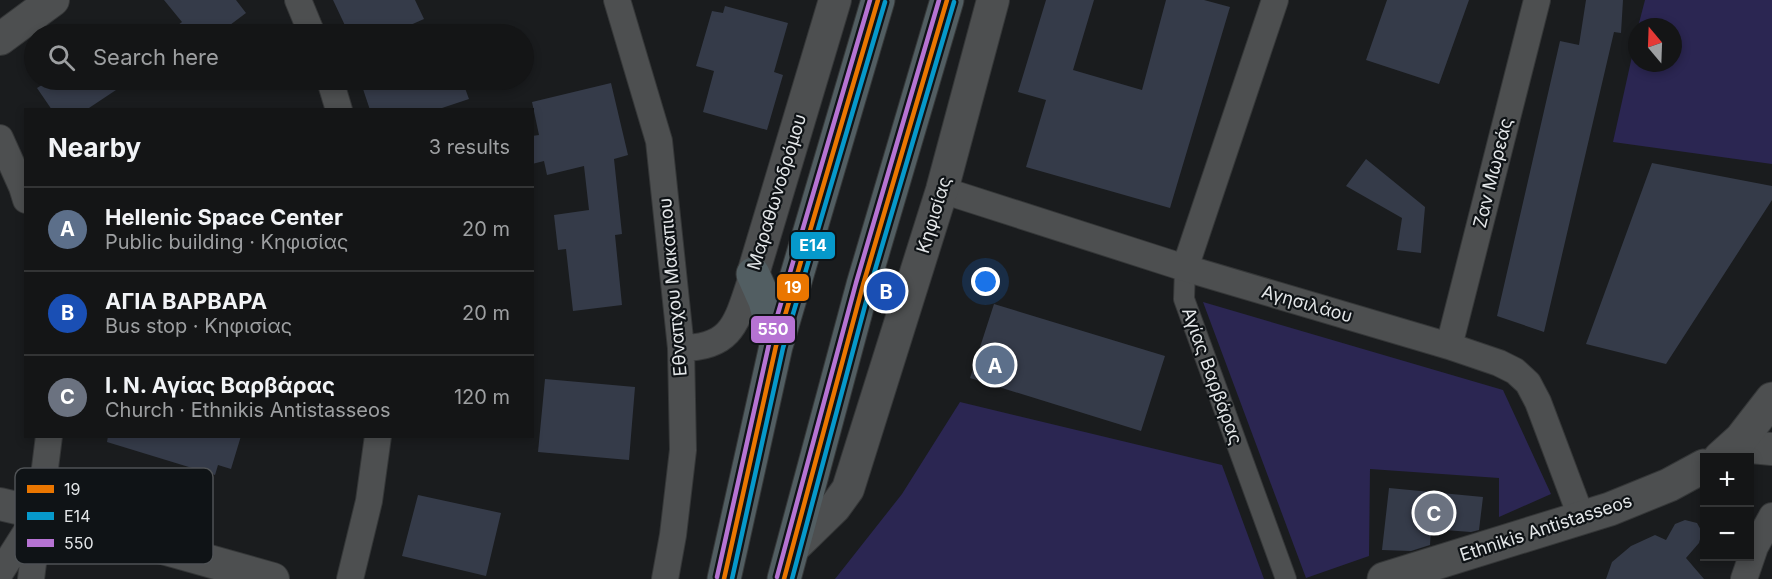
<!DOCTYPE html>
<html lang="en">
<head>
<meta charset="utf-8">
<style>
  :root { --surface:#141516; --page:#212223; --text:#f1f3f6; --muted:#9d9fa1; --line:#333435; --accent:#2563eb }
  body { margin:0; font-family:Inter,sans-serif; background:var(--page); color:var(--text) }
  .controls { position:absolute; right:18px; bottom:18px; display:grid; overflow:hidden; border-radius:0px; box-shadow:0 3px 9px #0003 }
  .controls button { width:54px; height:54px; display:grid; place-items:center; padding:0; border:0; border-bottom:2px solid var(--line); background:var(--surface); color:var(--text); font:30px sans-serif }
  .compass { position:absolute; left:1628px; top:18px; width:54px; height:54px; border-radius:50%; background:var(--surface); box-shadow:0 3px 9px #0003; rotate:341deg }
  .you { position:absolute; left:986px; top:282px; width:21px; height:21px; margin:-15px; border:4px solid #fff; border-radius:50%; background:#1a73e8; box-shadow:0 0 0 9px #1a73e833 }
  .badge { display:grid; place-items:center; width:39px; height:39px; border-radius:50%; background:var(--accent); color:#fff; font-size:20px; font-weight:700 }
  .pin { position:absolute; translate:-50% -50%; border:3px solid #fff; box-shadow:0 2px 6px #0006 }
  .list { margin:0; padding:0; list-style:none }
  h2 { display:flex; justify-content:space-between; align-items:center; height:78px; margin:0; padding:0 24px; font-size:26px }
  h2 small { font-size:20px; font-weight:400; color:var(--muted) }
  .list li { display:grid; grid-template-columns:39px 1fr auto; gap:18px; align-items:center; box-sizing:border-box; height:84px; padding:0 24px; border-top:2px solid var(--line) }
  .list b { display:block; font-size:22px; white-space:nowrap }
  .list p { margin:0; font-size:20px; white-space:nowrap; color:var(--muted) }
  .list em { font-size:20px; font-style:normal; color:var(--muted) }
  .icon { flex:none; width:33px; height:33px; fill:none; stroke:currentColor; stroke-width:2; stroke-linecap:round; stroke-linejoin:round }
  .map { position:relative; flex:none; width:1772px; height:579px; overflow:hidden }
  .search { position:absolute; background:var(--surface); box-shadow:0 3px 9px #0003; left:24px; top:24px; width:510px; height:66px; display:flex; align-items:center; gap:15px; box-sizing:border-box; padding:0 21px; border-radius:33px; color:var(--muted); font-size:22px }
  .panel { position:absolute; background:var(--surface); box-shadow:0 3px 9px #0003; left:24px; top:108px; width:510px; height:330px; border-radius:0px }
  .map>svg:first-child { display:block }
  .green { fill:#2b2652 }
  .building { fill:#353b49 }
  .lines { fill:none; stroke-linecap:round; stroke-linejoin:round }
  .pedestrian-casing { stroke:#353738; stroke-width:22 }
  .minor-casing { stroke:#353738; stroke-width:28 }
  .tertiary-casing { stroke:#353738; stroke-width:34 }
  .secondary-casing { stroke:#353738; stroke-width:35 }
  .primary-casing { stroke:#353738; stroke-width:35 }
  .pedestrian { stroke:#4d4f50; stroke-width:20 }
  .minor { stroke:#4d4f50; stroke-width:26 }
  .tertiary { stroke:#4d4f50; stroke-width:32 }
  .secondary { stroke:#4d4f50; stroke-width:33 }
  .primary { stroke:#525e62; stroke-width:33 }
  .bus-1-casing { stroke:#0f1316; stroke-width:9 }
  .bus-2-casing { stroke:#0f1316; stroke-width:9 }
  .bus-3-casing { stroke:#0f1316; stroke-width:9 }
  .bus-1 { stroke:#ea7600; stroke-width:4.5 }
  .bus-2 { stroke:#0699cb; stroke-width:4.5 }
  .bus-3 { stroke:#b673d3; stroke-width:4.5 }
  .labels { text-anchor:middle; stroke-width:4.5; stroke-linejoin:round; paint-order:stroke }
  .street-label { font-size:18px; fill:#e3e6e8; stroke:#0f1316 }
  .key { fill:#0f1316; stroke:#4f5255; stroke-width:1.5 }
  .key-label { font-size:16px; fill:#e3e6e8 }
  .line-badge { stroke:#0f1316; stroke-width:2 }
  .badge-label { font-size:16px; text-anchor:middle; font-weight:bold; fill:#fff }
</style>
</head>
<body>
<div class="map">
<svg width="1772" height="579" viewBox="0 0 1772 579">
  <rect width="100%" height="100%" fill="#1a1c1e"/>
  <path class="green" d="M1645 0H1772V164L1613 142 1637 34V63H1673V27H1638Z
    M1203 302 1503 390 1551 494 1499 517V478L1370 469 1369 556 1306 578Z
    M960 402 1222 465 1264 579H835L902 494Z"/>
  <path class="building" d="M164 0H236L246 13 218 34H166L182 22Z
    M333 0H415L424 19 390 34H349Z
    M1046 0H1094L1073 70 1142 90 1166 0H1204L1230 7 1170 208 1026 167 1046 100 1018 92Z
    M1387 0H1469L1439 84 1366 60Z
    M1586 0H1623L1621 33 1614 32 1544 332 1497 316 1560 41 1579 45Z
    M725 6 788 23 774 72 783 75 767 130 703 112 714 71 696 66 712 11 723 13Z
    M50 80H131L86 110H52L37 88Z
    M360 80H462L469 99 436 110H370Z
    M611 83 628 155 614 159 622 234 615 235 622 305 573 311 566 249 558 250 554 215 589 210 584 166 547 175 544 161 532 164V136L539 135 532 102Z
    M1366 159 1425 207 1421 253 1397 250 1402 218 1346 186Z
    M1652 163 1772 186V200L1666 364 1586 344Z
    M994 304 1165 356 1141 431 970 378Z
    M545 379 635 387 629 460 538 452Z
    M108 436H241L231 469 218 465 215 475 107 442Z
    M1389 488 1483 497 1479 530 1471 532 1431 529 1430 545 1411 551 1382 550Z
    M418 495 501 513 486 576 402 556Z
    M1685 520 1697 523 1702 532 1699 543 1686 558 1704 579H1606L1612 562 1631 546 1655 535 1666 540 1675 524Z"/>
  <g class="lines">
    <g class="pedestrian-casing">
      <path id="pedestrian" d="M1185 268 1184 299 1286 579"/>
    </g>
    <g class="minor-casing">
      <path id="minor" d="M298 0 312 34
        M617 0 659 141 681 348 683 450 673 535 665 579
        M330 80 339 110
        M0 138 22 187 26 200
        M942 190 1185 268 1449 346 1499 363 1515 371 1528 383 1538 402 1582 519
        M1185 268 1275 0
        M1449 346 1537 0
        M681 348C736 348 737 318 753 274
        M0 573 35 518
        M31 579 49 436
        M350 579 369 501 378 436
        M1744 579 1755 547 1772 516"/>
    </g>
    <g class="tertiary-casing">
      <path id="tertiary" d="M0 39 53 0
        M753 274 835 0
        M1741 439 1751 447 1772 449
        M0 504 38 513 273 579
        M793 548 835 507 848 489 942 190 993 0"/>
    </g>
    <g class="secondary-casing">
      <path id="secondary" d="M1720 458 1741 439 1772 399
        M1384 579 1610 509 1669 485 1704 466"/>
    </g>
    <g class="primary-casing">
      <path id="primary" d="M753 274 765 301 776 344
        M724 579 776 346 878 0
        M784 579 863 285 947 0"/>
    </g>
    <use href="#pedestrian" class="pedestrian"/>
    <use href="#minor" class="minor"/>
    <use href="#tertiary" class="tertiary"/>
    <use href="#secondary" class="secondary"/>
    <use href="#primary" class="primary"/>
    <g class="bus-1-casing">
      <path id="bus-1" d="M724 579 776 346 878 0
        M784 579 863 285 947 0"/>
    </g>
    <g class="bus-2-casing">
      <path id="bus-2" d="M732 579 783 348 885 2
        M792 579 870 287 954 2"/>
    </g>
    <g class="bus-3-casing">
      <path id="bus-3" d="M717 577 769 344 870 0
        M777 577 856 283 939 0"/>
    </g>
    <use href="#bus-1" class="bus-1"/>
    <use href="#bus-2" class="bus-2"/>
    <use href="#bus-3" class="bus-3"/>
  </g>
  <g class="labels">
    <g class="street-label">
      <text transform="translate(1493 173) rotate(-76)" y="6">Ζαν Μωρεάς</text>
      <text transform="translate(777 192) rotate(-73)" y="6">Μαραθωνοδρόμου</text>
      <text transform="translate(934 215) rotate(-73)" y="6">Κηφισίας</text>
      <text transform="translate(673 287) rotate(-95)" y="6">Εθναπχου Μακαπιου</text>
      <text transform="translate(1307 304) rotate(16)" y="6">Αγησιλάου</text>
      <text transform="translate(1212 376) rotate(70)" y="6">Αγίας Βαρβάρας</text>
      <text transform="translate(1546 528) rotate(-18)" y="6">Ethnikis Antistasseos</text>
    </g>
  </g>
  <rect x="15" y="468" width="198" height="96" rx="9" class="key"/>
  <rect x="27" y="485" width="27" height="8" fill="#ea7600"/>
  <rect x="27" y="512" width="27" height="8" fill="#0699cb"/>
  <rect x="27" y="539" width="27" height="8" fill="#b673d3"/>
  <g class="key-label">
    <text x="64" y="495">19</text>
    <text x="64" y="522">Ε14</text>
    <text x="64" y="549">550</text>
  </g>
  <g class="line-badge">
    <rect x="790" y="231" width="46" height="29" rx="6" fill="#0699cb"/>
    <rect x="776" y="273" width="34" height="29" rx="6" fill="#ea7600"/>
    <rect x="750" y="315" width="46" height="29" rx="6" fill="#b673d3"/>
  </g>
  <g class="badge-label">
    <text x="813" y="251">Ε14</text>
    <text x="793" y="293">19</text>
    <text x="773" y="335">550</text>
  </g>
</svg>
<div class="controls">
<button>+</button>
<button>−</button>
</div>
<svg class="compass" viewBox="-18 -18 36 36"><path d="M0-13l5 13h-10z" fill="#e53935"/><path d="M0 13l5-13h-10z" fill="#9d9fa1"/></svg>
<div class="you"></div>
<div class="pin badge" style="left:995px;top:365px;background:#5c6f8a">A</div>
<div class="pin badge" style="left:886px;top:291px;background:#1a4fb4">B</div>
<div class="pin badge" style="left:1434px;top:513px;background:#6b7280">C</div>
<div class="search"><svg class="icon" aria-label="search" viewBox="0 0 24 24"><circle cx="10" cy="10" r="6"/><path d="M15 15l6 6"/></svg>Search here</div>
<section class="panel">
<h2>Nearby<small>3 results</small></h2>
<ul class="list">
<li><span class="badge" style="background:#5c6f8a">A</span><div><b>Hellenic Space Center</b><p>Public building · Κηφισίας</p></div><em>20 m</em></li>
<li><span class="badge" style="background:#1a4fb4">B</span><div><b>ΑΓΙΑ ΒΑΡΒΑΡΑ</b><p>Bus stop · Κηφισίας</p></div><em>20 m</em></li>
<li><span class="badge" style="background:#6b7280">C</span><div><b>Ι. Ν. Αγίας Βαρβάρας</b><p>Church · Ethnikis Antistasseos</p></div><em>120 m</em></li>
</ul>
</section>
</div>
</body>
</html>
